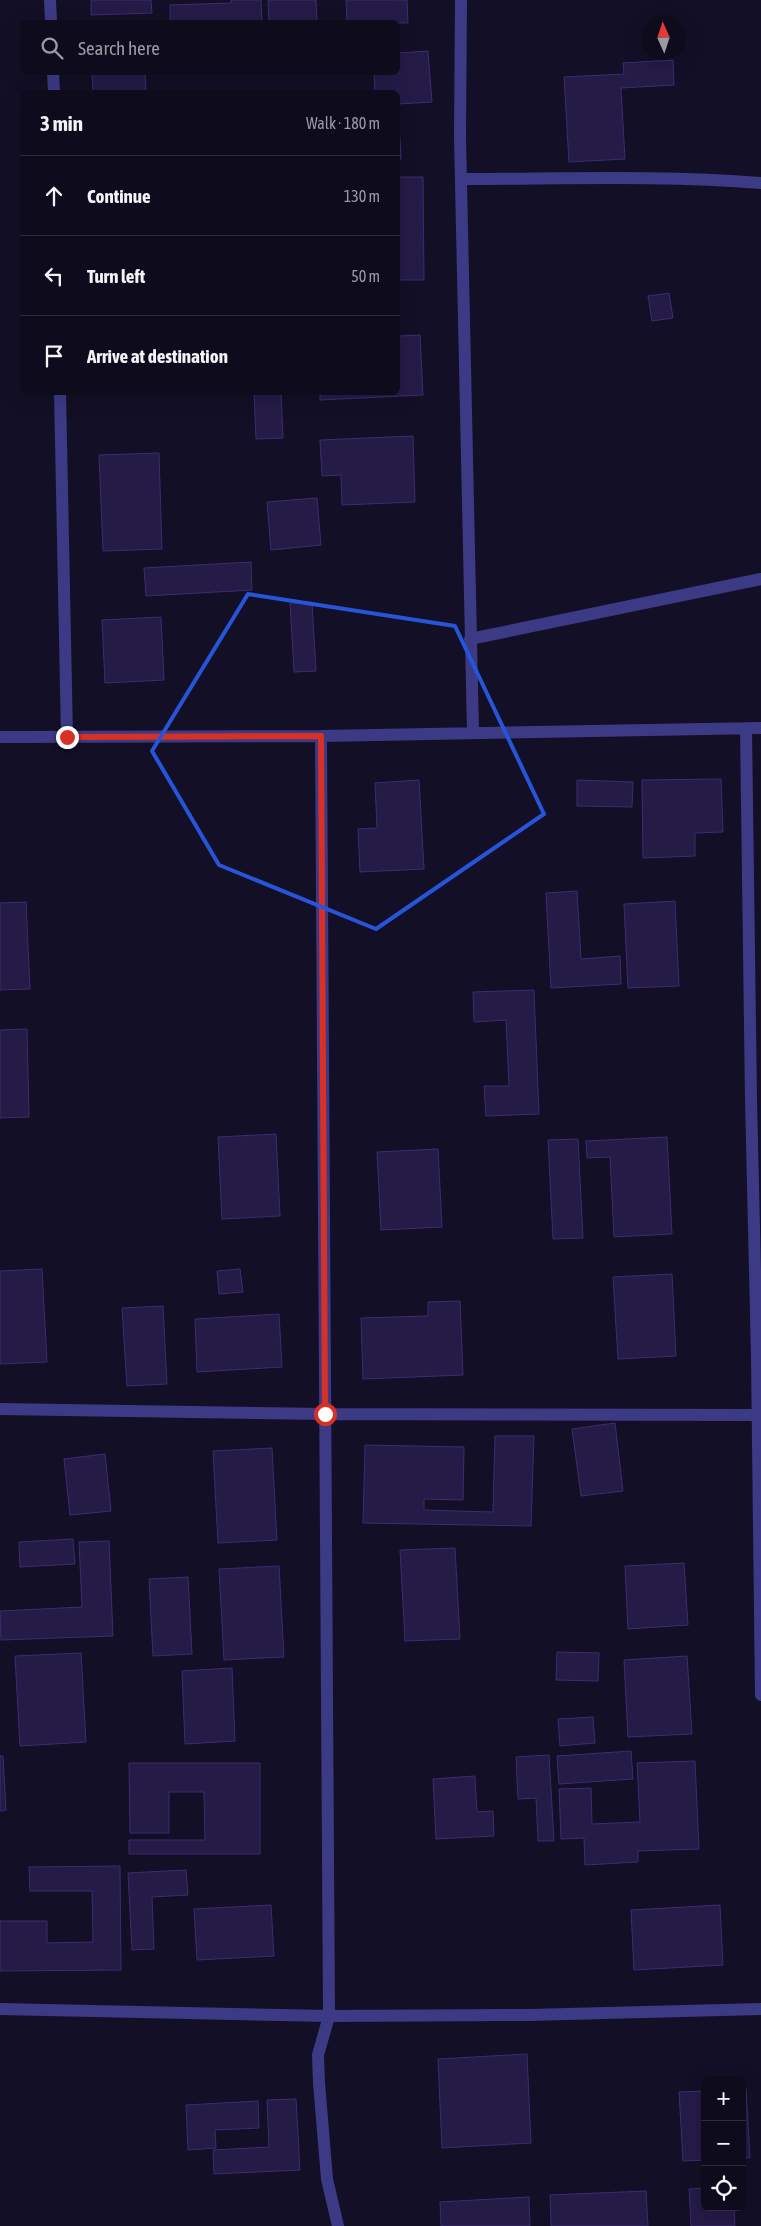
<!DOCTYPE html>
<html lang="en">
<head>
<meta charset="utf-8">
<style>
  :root { --surface:#0e0b1c; --page:#171425; --text:#f1f3f6; --muted:#9b9ba3; --line:#2e2b3b }
  body { margin:0; font-family:"Asap Condensed",sans-serif; background:var(--page); color:var(--text) }
  .controls { position:absolute; right:15px; bottom:15px; display:grid; overflow:hidden; border-radius:8px; box-shadow:0 5px 20px #0002 }
  .controls button { width:45px; height:45px; display:grid; place-items:center; padding:0; border:0; border-bottom:1px solid var(--line); background:var(--surface); color:var(--text); font:25px sans-serif }
  .compass { position:absolute; left:641px; top:15px; width:45px; height:45px; border-radius:50%; background:var(--surface); box-shadow:0 5px 20px #0002; rotate:357deg }
  .stop { position:absolute; width:15px; height:15px; margin:-11px; border:4px solid #d93025; border-radius:50%; background:#fff }
  .stop.end { background:#d93025; border-color:#fff; box-shadow:0 1px 5px #0008 }
  .list { margin:0; padding:0; list-style:none }
  h2 { display:flex; justify-content:space-between; align-items:center; height:65px; margin:0; padding:0 20px; font-size:21px }
  h2 small { font-size:16px; font-weight:400; color:var(--muted) }
  .list li { display:grid; grid-template-columns:32px 1fr auto; gap:15px; align-items:center; box-sizing:border-box; height:80px; padding:0 20px; border-top:1px solid var(--line) }
  .list b { display:block; font-size:19px; white-space:nowrap }
  .list em { font-size:16px; font-style:normal; color:var(--muted) }
  .icon { flex:none; width:28px; height:28px; fill:none; stroke:currentColor; stroke-width:2; stroke-linecap:round; stroke-linejoin:round }
  .map { position:relative; flex:none; width:761px; height:2226px; overflow:hidden }
  .search { position:absolute; background:var(--surface); box-shadow:0 5px 20px #0002; left:20px; top:20px; width:380px; height:55px; display:flex; align-items:center; gap:12px; box-sizing:border-box; padding:0 18px; border-radius:8px; color:var(--muted); font-size:19px }
  .panel { position:absolute; background:var(--surface); box-shadow:0 5px 20px #0002; left:20px; top:90px; width:380px; height:305px; border-radius:8px }
  .map>svg:first-child { display:block }
  .building { fill:#241b47; stroke:#3b2d73 }
  .lines { fill:none; stroke-linecap:round; stroke-linejoin:round }
  .minor { stroke:#3d3a85; stroke-width:12 }
  .route { stroke:#d93025; stroke-width:6 }
  .marked { fill:none; stroke:#2655da; stroke-width:4; stroke-linejoin:round }
</style>
</head>
<body>
<div class="map">
<svg width="761" height="2226" viewBox="0 0 761 2226">
  <rect width="100%" height="100%" fill="#130f26"/>
  <path class="building" d="M91 0H151L152 13 91 15Z
    M231 0H261L262 22H170V5L231 3Z
    M268 0H316L317 22H269Z
    M346 0H407L408 23 347 22Z
    M428 51 432 102 398 104 401 159H398V92H375L374 72H398V53Z
    M673 60 674 85 621 88 625 159 569 162 564 77 624 74 623 63Z
    M92 72H145L146 92H93Z
    M398 177H423L424 280H398Z
    M669 293 673 318 652 321 648 296Z
    M420 335 423 395 320 400V392H398V336Z
    M254 392H281L283 438 256 439Z
    M413 436 415 502 342 505 341 475 322 476 320 440Z
    M159 453 162 549 103 551 99 455Z
    M317 498 321 545 271 550 267 502Z
    M251 562 252 590 146 596 144 568Z
    M312 602 316 671 294 672 290 603Z
    M161 617 164 680 105 683 102 620Z
    M721 779 723 832 695 833V856L643 858 642 780Z
    M419 780 424 869 360 872 358 829 377 828 375 783Z
    M577 780 633 782 632 807 577 806Z
    M577 891 581 959 620 956 621 984 551 988 546 893Z
    M675 901 679 986 628 988 624 904Z
    M26 902 30 989 0 990V903Z
    M534 990 539 1114 486 1116 484 1086H509L506 1020 474 1022 473 992Z
    M27 1029 29 1117 0 1118V1030Z
    M276 1134 280 1216 222 1219 218 1137Z
    M667 1137 672 1234 614 1237 610 1157 587 1158 586 1141Z
    M578 1139 583 1238 553 1239 548 1140Z
    M438 1149 442 1227 381 1230 377 1152Z
    M42 1269 47 1362 0 1364V1271Z
    M240 1269 243 1292 219 1294 217 1271Z
    M672 1274 676 1356 618 1359 613 1277Z
    M460 1301 463 1375 363 1379 361 1318 428 1316V1302Z
    M163 1306 167 1384 127 1386 122 1308Z
    M279 1314 282 1367 197 1372 195 1319Z
    M615 1423 623 1491 581 1496 572 1429Z
    M495 1436H534L531 1526 363 1523 365 1445 464 1447 463 1500 424 1499V1510L493 1512Z
    M272 1448 277 1540 218 1543 213 1451Z
    M105 1454 111 1511 70 1515 64 1459Z
    M73 1539 75 1564 20 1567 19 1542Z
    M109 1541 113 1636 1 1640 0 1611 82 1607 79 1542Z
    M455 1548 460 1639 405 1641 400 1550Z
    M684 1563 688 1625 628 1629 625 1566Z
    M279 1566 284 1657 224 1660 219 1569Z
    M188 1577 192 1654 153 1656 149 1579Z
    M557 1652 599 1653 598 1681 556 1680Z
    M81 1653 86 1742 20 1746 15 1656Z
    M687 1656 692 1734 628 1737 624 1660Z
    M232 1668 235 1741 185 1744 182 1671Z
    M593 1717 595 1743 560 1746 558 1719Z
    M631 1751 633 1779 559 1784 557 1756Z
    M549 1755 554 1841H538L536 1798 518 1799 516 1757Z
    M0 1756H3L6 1810 0 1811Z
    M695 1761 699 1849 638 1851V1862L585 1865 584 1838 561 1839 559 1789 591 1788 592 1824 640 1822 637 1763Z
    M129 1763H260V1854H129V1840H205L204 1792H169V1833H130Z
    M475 1776 477 1812 493 1811 494 1836 436 1839 433 1779Z
    M120 1866 121 1970 0 1971V1921H47V1943L93 1942 92 1891H30L29 1867Z
    M186 1870 188 1895 152 1897 154 1949 132 1950 128 1873Z
    M271 1905 274 1956 197 1960 194 1909Z
    M720 1905 723 1965 634 1970 631 1910Z
    M527 2054 531 2143 442 2148 438 2059Z
    M746 2088 750 2158H742V2089Z
    M705 2091V2160L683 2161 679 2092Z
    M296 2099 300 2170 214 2174 213 2150 269 2147 267 2100Z
    M258 2101 259 2128 215 2130 216 2148 188 2150 186 2105Z
    M705 2188V2207H734L735 2226H691L689 2189Z
    M646 2191 648 2226H551L550 2195Z
    M529 2197 530 2226H441L440 2202Z"/>
  <g class="lines">
    <path class="minor" d="M50 0 51 22
      M461 0 460 137 473 732
      M53 72 54 92
      M461 179C561 179 662 175 761 183
      M60 392 67 737
      M470 639 761 579
      M746 728 751 1099 757 1357 761 1695
      M321 736 329 2016 318 2055 319 2083 327 2179 338 2226
      M0 737 321 736 761 728
      M0 1409 325 1414 758 1415
      M0 2009 329 2016 529 2015 761 2009"/>
  </g>
  <g class="lines">
    <path class="route" d="M67 737 321 736 325 1414"/>
  </g>
  <path class="marked" d="M248 594 455 626 544 814 376 929 219 865 152 751Z"/>
</svg>
<div class="controls">
<button>+</button>
<button>−</button>
<button><svg class="icon" aria-label="locate" viewBox="0 0 24 24"><circle cx="12" cy="12" r="6"/><path d="M12 2v4M12 18v4M2 12h4M18 12h4"/></svg></button>
</div>
<svg class="compass" viewBox="-18 -18 36 36"><path d="M0-13l5 13h-10z" fill="#e53935"/><path d="M0 13l5-13h-10z" fill="#9b9ba3"/></svg>
<div class="stop" style="left:325px;top:1414px"></div>
<div class="stop end" style="left:67px;top:737px"></div>
<div class="search"><svg class="icon" aria-label="search" viewBox="0 0 24 24"><circle cx="10" cy="10" r="6"/><path d="M15 15l6 6"/></svg>Search here</div>
<section class="panel">
<h2>3 min<small>Walk · 180 m</small></h2>
<ul class="list">
<li><svg class="icon" aria-label="ahead" viewBox="0 0 24 24"><path d="M12 20V5M6 11l6-6 6 6"/></svg><div><b>Continue</b></div><em>130 m</em></li>
<li><svg class="icon" aria-label="left" viewBox="0 0 24 24"><path d="M17 20v-9H6M10 6l-5 5 5 5"/></svg><div><b>Turn left</b></div><em>50 m</em></li>
<li><svg class="icon" aria-label="arrive" viewBox="0 0 24 24"><path d="M6 21V4h12l-3 4 3 4H6"/></svg><div><b>Arrive at destination</b></div></li>
</ul>
</section>
</div>
</body>
</html>
